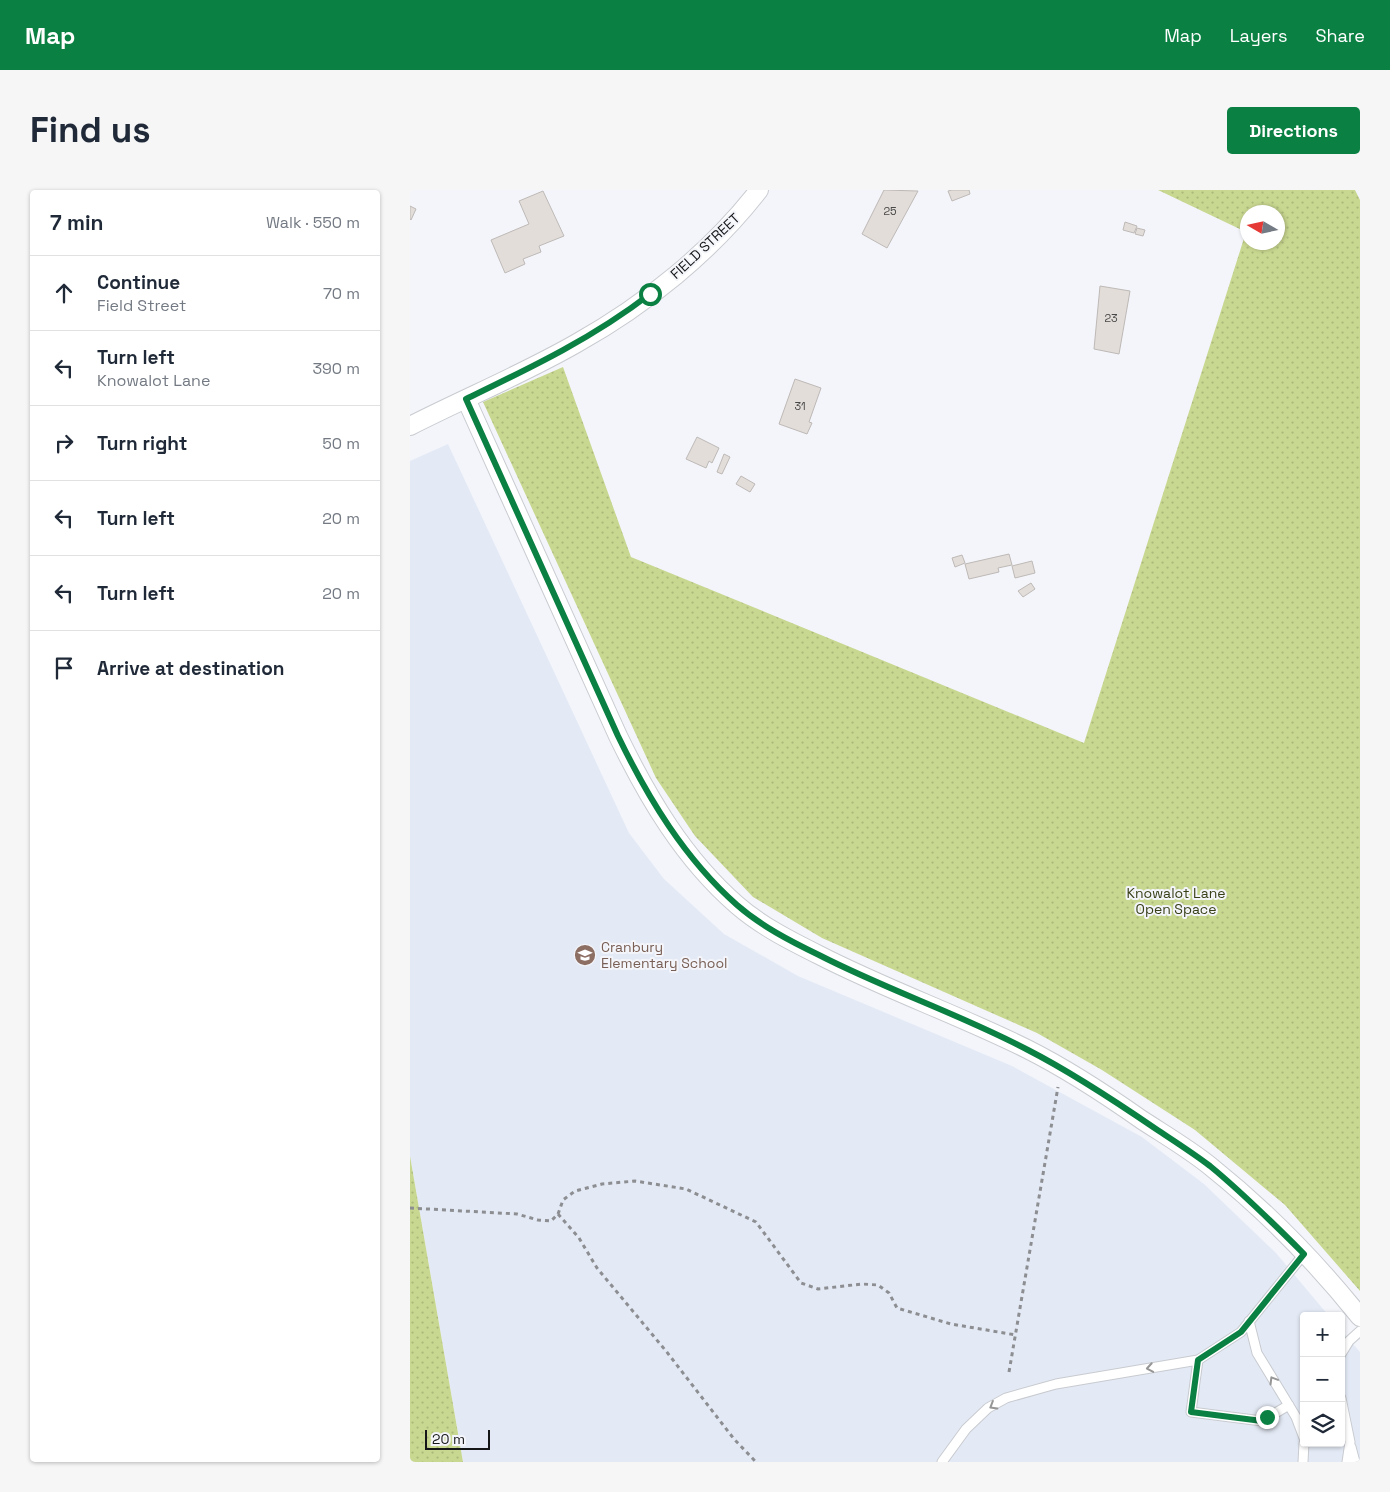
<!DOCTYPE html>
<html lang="en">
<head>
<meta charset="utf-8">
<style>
  :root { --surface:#fff; --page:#f6f6f7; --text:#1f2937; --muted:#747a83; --line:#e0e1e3; --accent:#0b8043 }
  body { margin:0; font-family:"Space Grotesk",sans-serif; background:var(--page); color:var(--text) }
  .controls { position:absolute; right:15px; bottom:15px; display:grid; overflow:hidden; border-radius:5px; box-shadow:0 1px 4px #0004 }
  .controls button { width:45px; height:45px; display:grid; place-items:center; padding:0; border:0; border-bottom:1px solid var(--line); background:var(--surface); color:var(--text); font:25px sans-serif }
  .compass { position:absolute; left:830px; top:15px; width:45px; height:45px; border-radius:50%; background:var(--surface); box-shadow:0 1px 4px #0004; rotate:279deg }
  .scale { position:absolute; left:15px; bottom:12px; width:65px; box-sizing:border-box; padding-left:5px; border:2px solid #151618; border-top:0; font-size:14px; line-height:18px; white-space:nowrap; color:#151618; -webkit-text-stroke:4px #f3f5fa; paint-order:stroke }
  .stop { position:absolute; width:15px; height:15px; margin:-11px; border:4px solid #0b8043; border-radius:50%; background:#fff }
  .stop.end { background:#0b8043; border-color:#fff; box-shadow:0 1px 5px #0008 }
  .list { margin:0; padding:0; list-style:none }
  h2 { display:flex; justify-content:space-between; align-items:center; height:65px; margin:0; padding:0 20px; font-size:21px }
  h2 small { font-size:16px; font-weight:400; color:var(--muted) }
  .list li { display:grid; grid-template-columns:32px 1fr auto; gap:15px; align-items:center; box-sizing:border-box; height:75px; padding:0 20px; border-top:1px solid var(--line) }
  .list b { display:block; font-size:19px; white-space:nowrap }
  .list p { margin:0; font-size:16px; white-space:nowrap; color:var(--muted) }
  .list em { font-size:16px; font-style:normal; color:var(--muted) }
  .icon { flex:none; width:28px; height:28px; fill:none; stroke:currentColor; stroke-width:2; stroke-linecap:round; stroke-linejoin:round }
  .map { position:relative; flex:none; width:950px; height:1272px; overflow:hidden; border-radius:5px }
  header { display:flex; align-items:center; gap:30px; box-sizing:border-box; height:70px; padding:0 25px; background:var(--accent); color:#fff }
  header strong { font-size:24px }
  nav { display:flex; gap:28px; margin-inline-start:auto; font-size:18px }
  .intro { display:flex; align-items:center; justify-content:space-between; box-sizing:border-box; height:120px; padding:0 30px }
  h1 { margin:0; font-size:35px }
  .button { padding:12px 22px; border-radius:5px; background:var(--accent); color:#fff; font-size:18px; font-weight:700 }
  main { display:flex; gap:30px; padding:0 30px }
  aside { flex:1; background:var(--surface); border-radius:5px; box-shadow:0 1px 4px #0004 }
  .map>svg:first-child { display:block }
  .built { fill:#e4eaf5 }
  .park { fill:url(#park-dots); fill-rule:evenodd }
  .building { fill:#e2ddd9; stroke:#beb9b6 }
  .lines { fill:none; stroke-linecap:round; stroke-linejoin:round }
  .lane-casing { stroke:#c8cbd0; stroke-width:11 }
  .street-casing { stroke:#c8cbd0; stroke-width:20 }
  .path { stroke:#8c8e92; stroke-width:3; stroke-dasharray:4 4; stroke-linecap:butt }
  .lane { stroke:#fff; stroke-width:9 }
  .street { stroke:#fff; stroke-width:18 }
  .oneway { stroke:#969697 }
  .route { stroke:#0b8043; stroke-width:6 }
  .labels { text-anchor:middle; stroke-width:4; stroke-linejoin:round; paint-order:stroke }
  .number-label { font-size:11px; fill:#484848 }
  .street-label { font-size:14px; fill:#151618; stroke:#f3f5fa }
  .park-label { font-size:14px; fill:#394018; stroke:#f3f5fa }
  .education-label { font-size:14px; fill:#785e54; stroke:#f3f5fa; text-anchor:start }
</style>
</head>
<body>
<header>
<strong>Map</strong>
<nav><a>Map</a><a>Layers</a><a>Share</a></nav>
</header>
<div class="intro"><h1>Find us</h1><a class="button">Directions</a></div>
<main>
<aside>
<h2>7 min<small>Walk · 550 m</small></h2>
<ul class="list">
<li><svg class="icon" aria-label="ahead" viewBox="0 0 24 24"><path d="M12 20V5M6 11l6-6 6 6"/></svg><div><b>Continue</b><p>Field Street</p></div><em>70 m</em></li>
<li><svg class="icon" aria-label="left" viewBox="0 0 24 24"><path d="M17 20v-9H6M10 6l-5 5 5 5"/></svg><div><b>Turn left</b><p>Knowalot Lane</p></div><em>390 m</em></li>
<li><svg class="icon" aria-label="right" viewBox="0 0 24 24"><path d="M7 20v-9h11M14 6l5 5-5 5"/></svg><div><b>Turn right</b></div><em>50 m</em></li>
<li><svg class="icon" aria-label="left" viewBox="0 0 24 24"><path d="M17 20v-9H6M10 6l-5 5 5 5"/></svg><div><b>Turn left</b></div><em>20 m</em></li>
<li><svg class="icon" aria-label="left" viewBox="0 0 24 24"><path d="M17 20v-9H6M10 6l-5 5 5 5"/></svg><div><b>Turn left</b></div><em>20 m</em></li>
<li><svg class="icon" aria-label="arrive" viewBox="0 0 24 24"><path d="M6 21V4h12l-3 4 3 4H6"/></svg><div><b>Arrive at destination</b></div></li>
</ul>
</aside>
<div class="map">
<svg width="950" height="1272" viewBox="0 0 950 1272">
  <defs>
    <pattern id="park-dots" width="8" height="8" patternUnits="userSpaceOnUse" patternTransform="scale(1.25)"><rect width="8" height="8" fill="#c9d890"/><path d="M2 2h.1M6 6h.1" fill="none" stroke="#acb97b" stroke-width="1.8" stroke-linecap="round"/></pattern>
  </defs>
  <rect width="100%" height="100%" fill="#f3f5fa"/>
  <path class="built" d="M38 254 219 643 254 689 314 744 388 786 602 876 732 947 794 994 866 1063 919 1126H894V1253H931V1140L950 1162V1272H53L0 966V271Z"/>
  <path class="park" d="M748 0H945L950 10V1101L875 1015 785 940 692 880 627 843 412 748 343 707 285 646 246 588 73 212 153 177 221 367 674 553 836 42ZM838 22H868V52H838Z
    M0 966 53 1272H0Z"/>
  <path class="building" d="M474 0 508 1 477 58 452 44Z
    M542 0H559L560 4 542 11 538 1Z
    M133 1 154 46 129 56 131 62 113 69 115 74 95 83 81 50 119 34 109 11Z
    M0 16 6 19 1 30 0 29Z
    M715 32 727 36 724 43 713 40Z
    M727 38 735 40 733 46 725 44Z
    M690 96 720 101 709 164 684 159Z
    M385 189 411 198 399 232 402 233 397 244 369 234Z
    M287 247 309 258 302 273 299 271 296 278 276 269Z
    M314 264 320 267 312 284 307 282Z
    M331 286 345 294 340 302 326 294Z
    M599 364 602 375 588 378 589 382 559 389 555 374Z
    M552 365 555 373 545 377 542 368Z
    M622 371 625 383 605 388 602 376Z
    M621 393 625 399 613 407 608 401Z"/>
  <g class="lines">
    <g class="lane-casing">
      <path id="lane" d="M839 1131 847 1163 886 1227 894 1248
        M931 1164 939 1151 950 1141
        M788 1170 781 1222 852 1231 879 1215
        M931 1208 940 1252 937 1272
        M941 1257 945 1272
        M532 1272 556 1239 578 1218 596 1208 646 1194 788 1170 831 1142 894 1064
        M893 1272 894 1253"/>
    </g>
    <g class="street-casing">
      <path id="street" d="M56 209 208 546C238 608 274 669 327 715 351 736 381 751 409 765 477 800 549 825 617 859 657 879 695 904 732 930 755 945 779 959 800 976 855 1020 906 1072 950 1127
        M0 236C55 208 113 184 167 153 235 115 301 62 349 0"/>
    </g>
    <path class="path" d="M0 1018 107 1024 128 1030 141 1031 148 1024 153 1010 165 1001 192 994 225 991 276 999 346 1032 391 1093 408 1099 452 1094 468 1095 479 1103 487 1118 541 1134 606 1145
      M148 1024 169 1048 187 1078 256 1161 324 1249 346 1272
      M599 1182 648 897"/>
    <use href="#lane" class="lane"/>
    <use href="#street" class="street"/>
  </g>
  <defs><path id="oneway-chevron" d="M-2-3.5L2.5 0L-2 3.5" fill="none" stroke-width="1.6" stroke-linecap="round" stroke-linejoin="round" transform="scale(1.25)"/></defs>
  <g class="oneway">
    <use href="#oneway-chevron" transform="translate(740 1178) rotate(170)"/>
    <use href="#oneway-chevron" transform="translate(863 1190) rotate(-121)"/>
    <use href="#oneway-chevron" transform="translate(583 1216) rotate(149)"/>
  </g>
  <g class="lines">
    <path class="route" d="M240 104C183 148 120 178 56 209L208 546C238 608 274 668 327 715 351 736 380 751 409 765 477 800 550 824 618 860 663 883 705 911 746 939 764 951 783 963 800 976 833 1003 864 1034 894 1064L831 1142 788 1170 781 1222 852 1231 857 1227"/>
  </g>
  <defs>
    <g id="school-disc" transform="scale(1.125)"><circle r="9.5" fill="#8d6e63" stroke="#f3f5fa"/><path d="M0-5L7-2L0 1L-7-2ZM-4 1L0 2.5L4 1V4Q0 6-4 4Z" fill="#fff"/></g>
  </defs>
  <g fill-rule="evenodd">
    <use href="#school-disc" x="175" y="765"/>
  </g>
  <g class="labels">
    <g class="number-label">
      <text x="480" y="25">25</text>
      <text x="701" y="132">23</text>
      <text x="390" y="220">31</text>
    </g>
    <g class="street-label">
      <text transform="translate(295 56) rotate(-43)" y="5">FIELD STREET</text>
    </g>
    <g class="park-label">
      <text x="766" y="708">Knowalot Lane<tspan x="766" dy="16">Open Space</tspan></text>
    </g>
    <g class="education-label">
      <text x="191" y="762">Cranbury<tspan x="191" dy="16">Elementary School</tspan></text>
    </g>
  </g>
</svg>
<div class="controls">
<button>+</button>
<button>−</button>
<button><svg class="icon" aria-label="layers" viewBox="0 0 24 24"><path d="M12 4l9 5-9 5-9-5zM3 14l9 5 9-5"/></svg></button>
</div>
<svg class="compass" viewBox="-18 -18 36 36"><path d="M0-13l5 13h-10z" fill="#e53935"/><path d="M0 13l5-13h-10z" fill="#747a83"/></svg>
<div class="scale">20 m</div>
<div class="stop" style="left:240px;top:104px"></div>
<div class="stop end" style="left:857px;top:1227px"></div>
</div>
</main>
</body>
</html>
